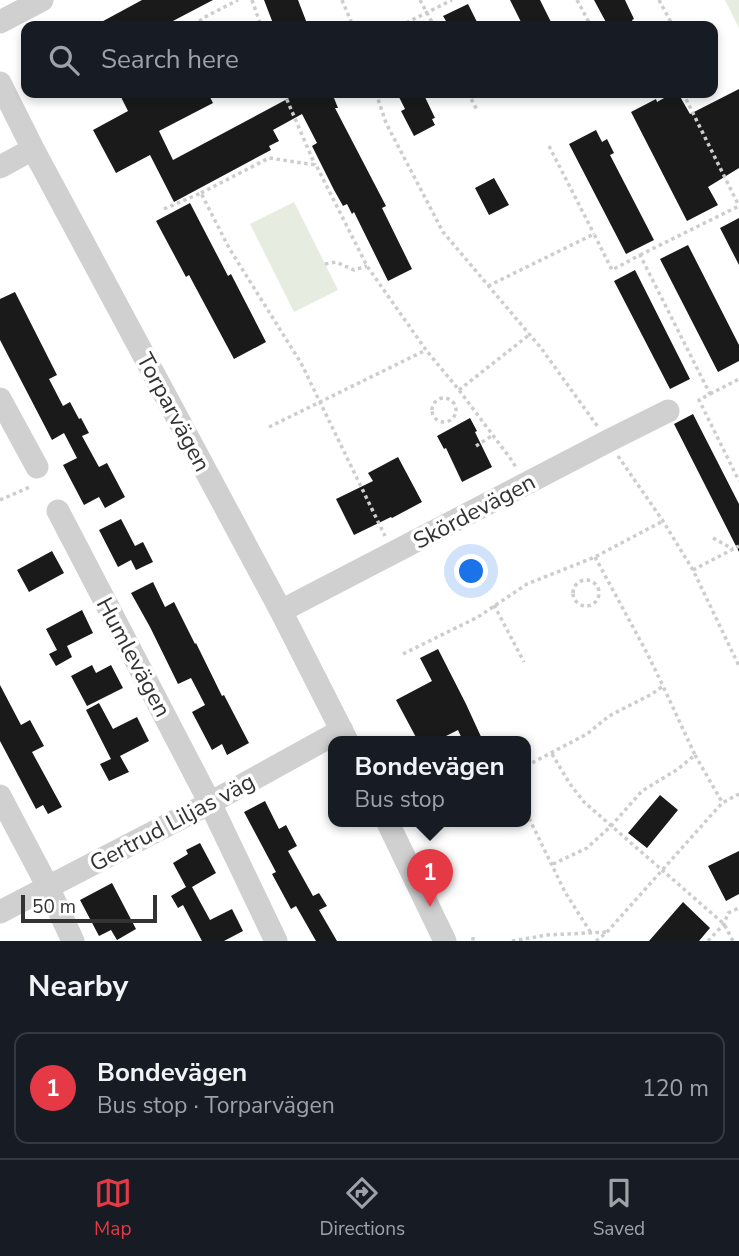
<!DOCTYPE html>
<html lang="en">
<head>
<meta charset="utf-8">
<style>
  :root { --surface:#171b24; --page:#242831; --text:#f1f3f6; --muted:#9ea1a6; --line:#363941; --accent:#e63946 }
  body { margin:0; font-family:"Nunito Sans",sans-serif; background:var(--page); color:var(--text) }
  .scale { position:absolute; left:21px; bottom:18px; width:136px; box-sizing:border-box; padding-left:7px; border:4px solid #333; border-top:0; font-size:19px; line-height:24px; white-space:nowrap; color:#333; -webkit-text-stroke:5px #fff; paint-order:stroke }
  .you { position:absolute; left:472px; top:572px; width:24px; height:24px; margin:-18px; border:5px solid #fff; border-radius:50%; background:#1a73e8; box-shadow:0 0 0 10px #1a73e833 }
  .badge { display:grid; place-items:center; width:46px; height:46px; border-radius:50%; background:var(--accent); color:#fff; font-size:23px; font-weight:700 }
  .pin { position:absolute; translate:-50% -58px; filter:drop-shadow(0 2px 4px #0008) }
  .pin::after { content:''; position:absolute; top:37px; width:24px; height:21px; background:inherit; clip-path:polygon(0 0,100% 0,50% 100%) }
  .popup { position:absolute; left:328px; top:736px; width:203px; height:91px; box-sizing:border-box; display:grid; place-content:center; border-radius:14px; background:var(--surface); filter:drop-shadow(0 2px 5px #0005); font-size:23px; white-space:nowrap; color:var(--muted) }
  .popup b { font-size:26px; color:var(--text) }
  .popup::after { content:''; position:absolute; left:50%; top:100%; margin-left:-14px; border:14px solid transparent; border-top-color:var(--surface) }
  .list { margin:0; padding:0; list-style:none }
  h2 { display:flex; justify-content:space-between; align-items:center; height:91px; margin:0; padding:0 28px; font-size:30px }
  h2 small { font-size:23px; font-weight:400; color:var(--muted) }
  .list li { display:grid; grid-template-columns:46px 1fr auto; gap:21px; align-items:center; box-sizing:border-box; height:112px; margin:0 14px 14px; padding:0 14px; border:2px solid var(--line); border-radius:14px }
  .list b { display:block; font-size:26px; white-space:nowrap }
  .list p { margin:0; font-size:23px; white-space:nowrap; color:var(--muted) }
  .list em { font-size:23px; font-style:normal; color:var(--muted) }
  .icon { flex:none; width:38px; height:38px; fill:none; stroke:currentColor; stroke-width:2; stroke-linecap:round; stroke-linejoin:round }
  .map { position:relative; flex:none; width:739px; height:941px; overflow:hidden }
  .search { position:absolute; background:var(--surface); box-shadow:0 4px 10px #0003; left:21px; right:21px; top:21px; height:77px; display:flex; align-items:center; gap:18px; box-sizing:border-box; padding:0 24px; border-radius:14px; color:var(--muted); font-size:26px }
  .sheet { height:217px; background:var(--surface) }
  nav { display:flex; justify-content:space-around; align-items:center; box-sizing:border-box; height:98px; border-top:2px solid var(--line); background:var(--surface); font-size:19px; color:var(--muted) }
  nav a { display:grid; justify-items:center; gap:4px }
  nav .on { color:var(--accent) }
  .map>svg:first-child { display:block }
  .green { fill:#e6ecdf }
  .building { fill:#1a1a1a }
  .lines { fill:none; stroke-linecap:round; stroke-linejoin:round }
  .path { stroke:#cdcdcd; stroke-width:3.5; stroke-dasharray:3.5 3.5; stroke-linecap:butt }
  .minor { stroke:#d0d0d0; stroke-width:23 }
  .labels { text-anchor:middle; stroke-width:7; stroke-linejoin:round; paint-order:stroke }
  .street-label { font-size:23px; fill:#333; stroke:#fff }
</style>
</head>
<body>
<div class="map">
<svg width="739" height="941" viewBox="0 0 739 941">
  <rect width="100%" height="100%" fill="#fff"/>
  <path class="green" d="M725 0H739V28Z
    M294 202 338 290 294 312 250 224Z"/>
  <path class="building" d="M142 0H213L171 22 173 26H94Z
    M264 0H298L308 26H274Z
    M510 0H540L553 26H523Z
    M594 0H625L634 19 632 20 635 26H608Z
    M468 4 479 26H449L443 16Z
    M739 89V168L708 187 718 205 687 221 631 112 656 99 657 102 673 93H678L690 114Z
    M119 93H208L213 103 159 131 173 160 291 97 302 93H332L338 108H335L386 206 382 208 412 269 388 281 354 212 352 214 347 204 343 206 334 190 312 146 317 143 302 114 273 130 279 141 269 146 271 150 174 202 150 155 116 173 93 130 128 111Z
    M397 93H423L435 118 432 119 435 125 414 136 401 111 405 109Z
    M596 130 602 142 607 139 614 153 610 155 654 240 626 254 569 144Z
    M494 178 509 205 489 215 475 188Z
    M190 203 228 276 231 274 266 342 234 359 189 275 186 277 156 221Z
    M739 218V265L720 228Z
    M688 245 739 345V361L718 372 660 259Z
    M635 270 690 379 670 389 614 281Z
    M15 292 57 375 49 379 63 406 70 402 79 419 81 418 89 433 82 436 99 467 107 463 125 497 105 508 99 497 84 505 63 465 77 458 64 433 52 440 0 340V299Z
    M693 414 739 504V552L674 424Z
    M470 418 477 431 475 432 492 467 462 482 446 448 444 449 437 436Z
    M398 457 422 502 392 518 391 517 354 535 336 499 373 481 368 473Z
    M121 519 135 546 143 542 153 562 136 570 131 560 118 567 99 530Z
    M52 551 64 573 29 592 17 570Z
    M153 582 165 607 174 602 195 644 196 643 222 696 224 695 249 743 227 755 222 744 212 750 192 712 205 705 191 678 178 684 150 627 131 593Z
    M82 610 93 633 67 646 72 657 56 666 49 654 57 650 46 629Z
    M438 649 466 704 483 741H463L458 730 436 741H418L396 700 432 681 420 658Z
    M92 665 96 673 111 665 123 688 87 706 71 676Z
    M0 685 21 725 30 720 44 746 32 752 62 807 48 814 43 805 36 809 0 741Z
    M99 703 113 729 137 717 149 741 120 756 129 772 109 781 100 764 111 759 86 710Z
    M660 795 678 810 647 848 628 833Z
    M265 801 279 829 286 825 297 846 288 851 313 896 319 893 327 906 319 910 337 941H316L296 906 291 909 272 874 276 872 244 812Z
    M200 843 216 873 192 887 210 920 232 909 243 931 224 941H202L183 905 178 908 171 896 186 887 173 863 188 854 186 850Z
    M739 851V894L726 901 708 866Z
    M112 883 136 929 117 940 111 930 99 936 80 900Z
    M683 902 710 928 699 941H649Z"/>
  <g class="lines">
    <path class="path" d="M252 0 261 26
      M342 0 353 26
      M420 0 434 26
      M577 0 591 26
      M659 0 673 26
      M194 26 203 18 238 0
      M400 26 452 0
      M284 93 315 165
      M376 93 386 123 443 232 541 348 598 427
      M468 93 477 110
      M683 93 739 206
      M549 146 594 234
      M201 193 269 158 316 165 367 266 426 350 459 390 513 462 516 468
      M164 209 201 193 229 248 301 363 385 536
      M640 255 739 206
      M325 264 336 262 354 270 367 266
      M488 286 594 234 612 270 640 255 710 394 699 400 739 481
      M459 390 529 335
      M710 394 739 379
      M432 410a12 12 0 1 1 24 0a12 12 0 1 1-24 0Z
      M269 427 426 350
      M476 446 493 435
      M618 456 663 521 693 570 739 666
      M0 500 30 487
      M713 538 733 549
      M595 557 647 653 663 686
      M693 570 739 546
      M573 593a13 13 0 1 1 26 0a13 13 0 1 1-26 0Z
      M494 605 524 662
      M403 654 478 617 527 584 595 557 663 521
      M552 754 570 784 584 802 724 924 733 941
      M695 755 722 802
      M526 766 587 734 609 716 652 694 663 686 695 755 678 769 642 791 611 826 587 848 553 864
      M526 812 565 892 591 933
      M473 937V941
      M512 941 547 935 607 932
      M596 941 607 932 722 803 739 794
      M708 941 724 924 728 913 739 908"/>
    <path class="minor" d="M0 22 42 0
      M0 83 33 149 281 611 347 741
      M0 167 33 149
      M0 399 37 467
      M58 511 210 803 276 941
      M281 611 608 441 668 411
      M0 796 48 887 73 941
      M387 821 445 941
      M0 912 210 803 342 730"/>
  </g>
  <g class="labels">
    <g class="street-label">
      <text transform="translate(174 412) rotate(62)" y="8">Torparvägen</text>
      <text transform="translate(474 511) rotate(-28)" y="8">Skördevägen</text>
      <text transform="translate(134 657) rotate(62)" y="8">Humlevägen</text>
      <text transform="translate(172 822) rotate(-28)" y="8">Gertrud Liljas väg</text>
    </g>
  </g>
</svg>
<div class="scale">50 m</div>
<div class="you"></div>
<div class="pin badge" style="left:430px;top:907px">1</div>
<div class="popup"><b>Bondevägen</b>Bus stop</div>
<div class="search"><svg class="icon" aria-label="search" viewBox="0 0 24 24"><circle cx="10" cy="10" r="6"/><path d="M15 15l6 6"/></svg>Search here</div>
</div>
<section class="sheet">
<h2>Nearby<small></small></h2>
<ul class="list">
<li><span class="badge">1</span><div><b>Bondevägen</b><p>Bus stop · Torparvägen</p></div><em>120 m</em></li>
</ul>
</section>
<nav>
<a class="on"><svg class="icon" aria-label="map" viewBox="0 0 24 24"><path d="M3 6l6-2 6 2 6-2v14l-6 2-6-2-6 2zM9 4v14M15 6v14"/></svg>Map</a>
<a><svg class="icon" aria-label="directions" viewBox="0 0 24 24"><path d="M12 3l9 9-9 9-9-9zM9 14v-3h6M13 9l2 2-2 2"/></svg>Directions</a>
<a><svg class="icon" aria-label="saved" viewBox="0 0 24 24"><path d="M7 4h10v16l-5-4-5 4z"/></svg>Saved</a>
</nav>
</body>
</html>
